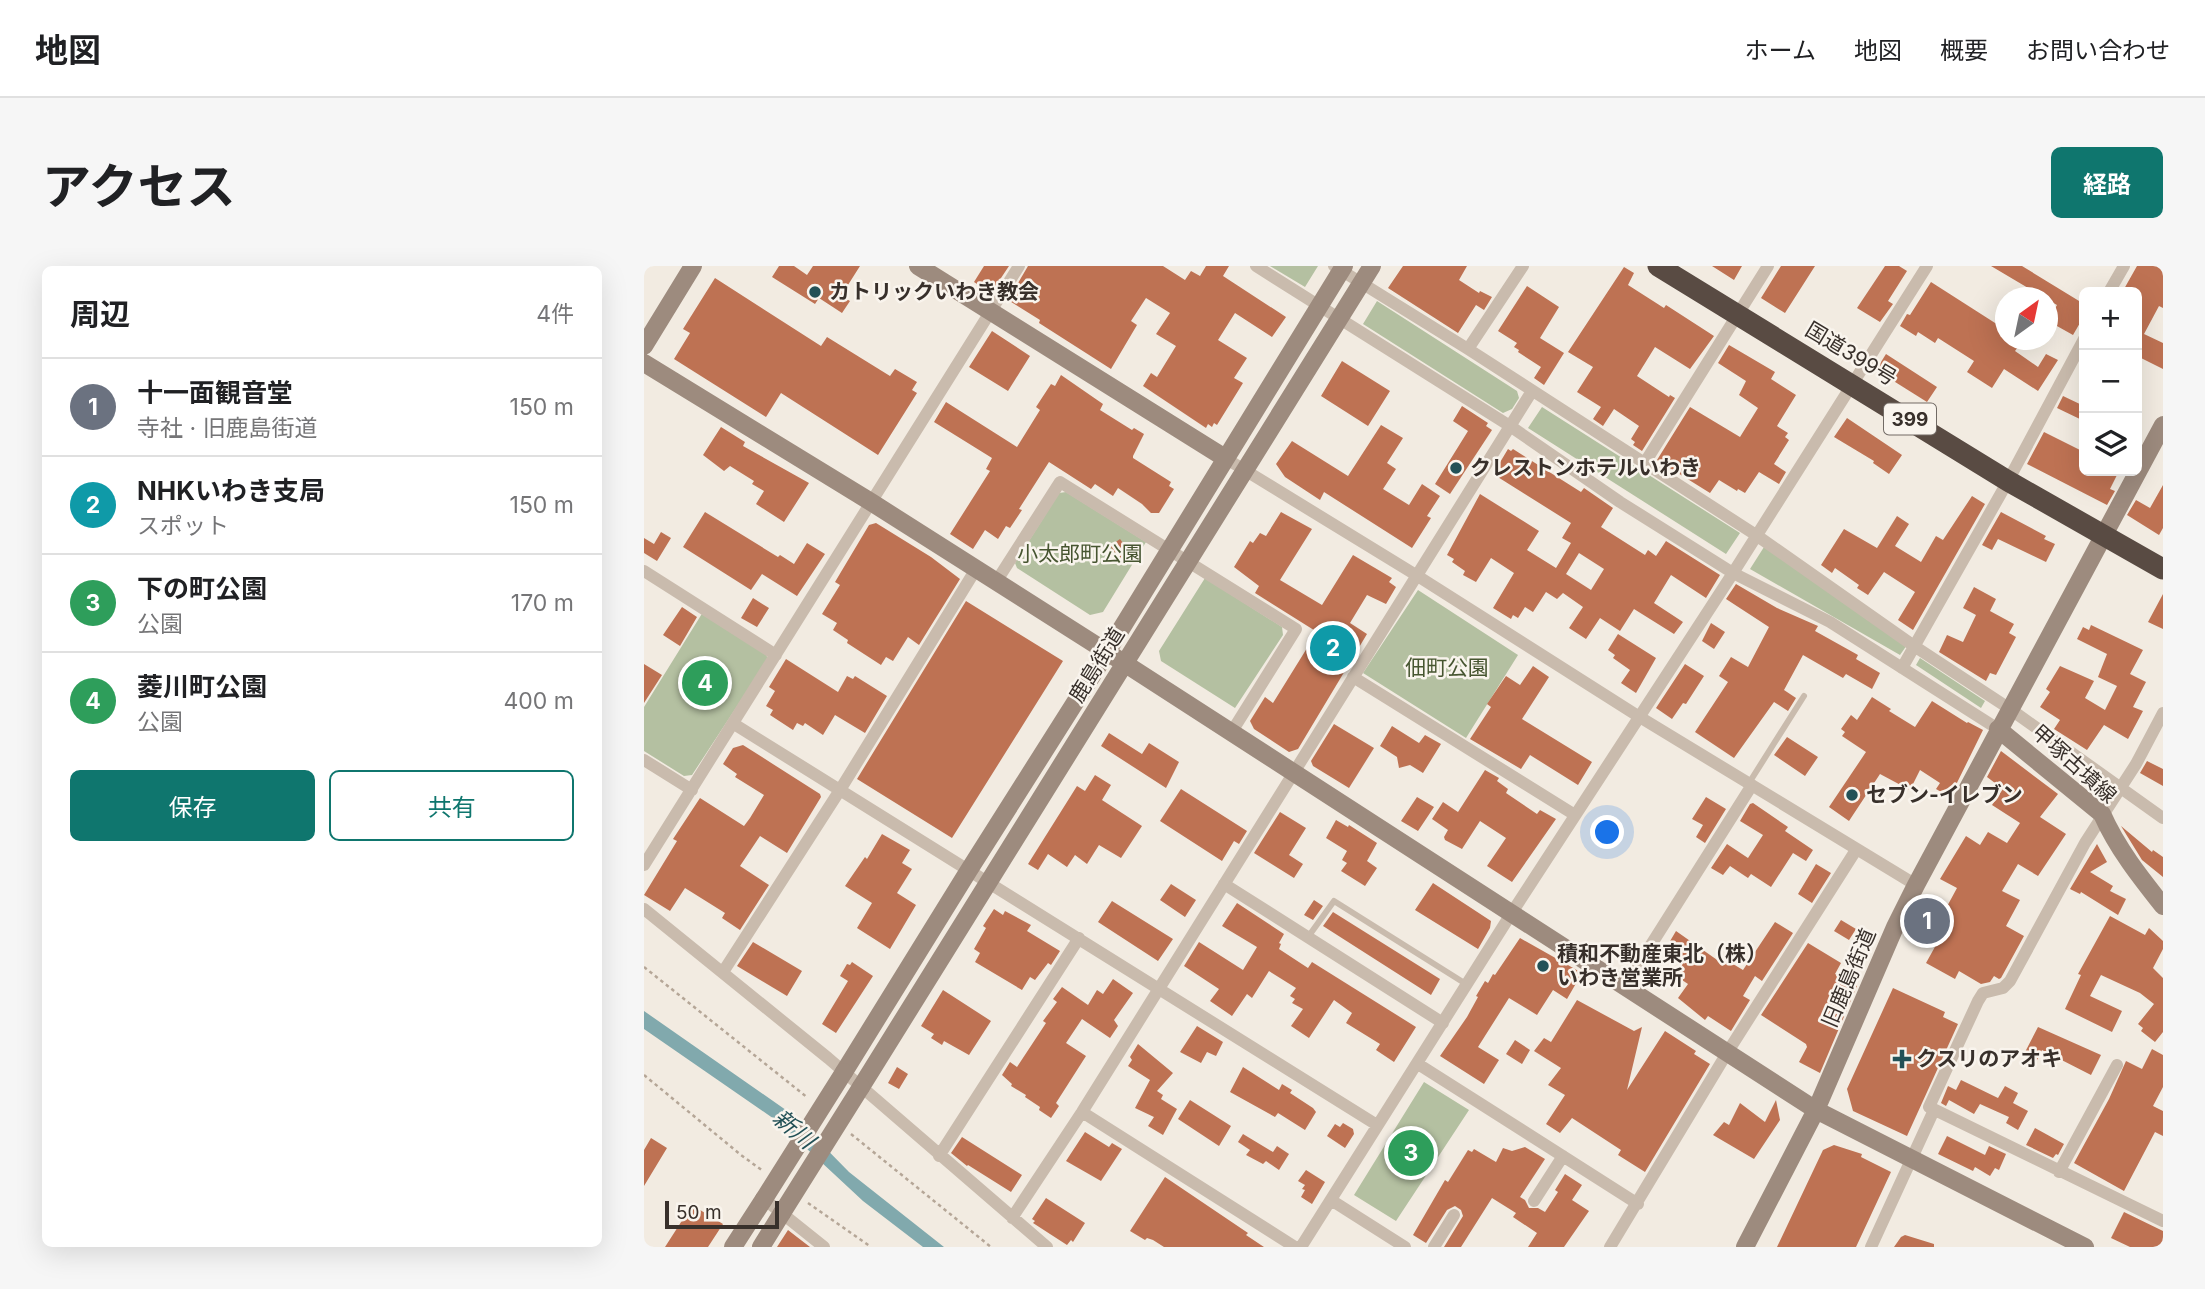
<!DOCTYPE html>
<html lang="ja">
<head>
<meta charset="utf-8">
<style>
  :root { --surface:#fff; --page:#f6f6f6; --text:#202124; --muted:#757577; --line:#e0e0e0; --accent:#0f766e }
  body { margin:0; font-family:Inter,"Noto Sans JP",sans-serif; background:var(--page); color:var(--text) }
  .controls { position:absolute; right:21px; top:21px; display:grid; overflow:hidden; border-radius:10px; box-shadow:0 7px 28px #0002 }
  .controls button { width:63px; height:63px; display:grid; place-items:center; padding:0; border:0; border-bottom:2px solid var(--line); background:var(--surface); color:var(--text); font:35px sans-serif }
  .compass { position:absolute; left:1351px; top:21px; width:63px; height:63px; border-radius:50%; background:var(--surface); box-shadow:0 7px 28px #0002; rotate:33deg }
  .scale { position:absolute; left:21px; bottom:18px; width:114px; box-sizing:border-box; padding-left:7px; border:4px solid #38302b; border-top:0; font-size:19px; line-height:24px; white-space:nowrap; color:#38302b; -webkit-text-stroke:5px #f9f4ed; paint-order:stroke }
  .you { position:absolute; left:964px; top:567px; width:24px; height:24px; margin:-18px; border:5px solid #fff; border-radius:50%; background:#1a73e8; box-shadow:0 0 0 10px #1a73e833 }
  .badge { display:grid; place-items:center; width:46px; height:46px; border-radius:50%; background:var(--accent); color:#fff; font-size:23px; font-weight:700 }
  .pin { position:absolute; translate:-50% -50%; border:4px solid #fff; box-shadow:0 2px 7px #0006 }
  .list { margin:0; padding:0; list-style:none }
  h2 { display:flex; justify-content:space-between; align-items:center; height:91px; margin:0; padding:0 28px; font-size:30px }
  h2 small { font-size:23px; font-weight:400; color:var(--muted) }
  .list li { display:grid; grid-template-columns:46px 1fr auto; gap:21px; align-items:center; box-sizing:border-box; height:98px; padding:0 28px; border-top:2px solid var(--line) }
  .list b { display:block; font-size:26px; white-space:nowrap }
  .list p { margin:0; font-size:23px; white-space:nowrap; color:var(--muted) }
  .list em { font-size:23px; font-style:normal; color:var(--muted) }
  .actions { display:flex; gap:14px; padding:21px 28px }
  .actions a { flex:1; padding:16px 0; border:2px solid var(--accent); border-radius:10px; text-align:center; font-size:24px; color:var(--accent) }
  .actions .main { background:var(--accent); color:#fff }
  .icon { flex:none; width:38px; height:38px; fill:none; stroke:currentColor; stroke-width:2; stroke-linecap:round; stroke-linejoin:round }
  .map { position:relative; flex:none; width:1519px; height:981px; overflow:hidden; border-radius:10px }
  header { display:flex; align-items:center; gap:42px; box-sizing:border-box; height:98px; padding:0 35px; background:var(--surface); border-bottom:2px solid var(--line) }
  header strong { font-size:33px }
  nav { display:flex; gap:38px; margin-inline-start:auto; font-size:24px }
  .intro { display:flex; align-items:center; justify-content:space-between; box-sizing:border-box; height:168px; padding:0 42px }
  h1 { margin:0; font-size:49px }
  .button { padding:18px 32px; border-radius:10px; background:var(--accent); color:#fff; font-size:24px; font-weight:700 }
  main { display:flex; gap:42px; padding:0 42px }
  aside { flex:1; background:var(--surface); border-radius:10px; box-shadow:0 7px 28px #0002 }
  .map>svg:first-child { display:block }
  .green { fill:#b4c0a1 }
  .water { fill:#81a9ad }
  .building { fill:#be7253; fill-rule:evenodd }
  .lines { fill:none; stroke-linecap:round; stroke-linejoin:round }
  .path { stroke:#b5a697; stroke-width:2.5; stroke-dasharray:3.5 3.5; stroke-linecap:butt }
  .lane { stroke:#c9bbad; stroke-width:6 }
  .street { stroke:#c9bbad; stroke-width:12 }
  .secondary { stroke:#9d8b7e; stroke-width:18 }
  .highway { stroke:#594b43; stroke-width:21 }
  .secondary-bridge { stroke:#9d8b7e; stroke-width:18 }
  .poi-dot { fill:#235157; stroke:#f9f4ed; stroke-width:2.5 }
  .labels { text-anchor:middle; stroke-width:5; stroke-linejoin:round; paint-order:stroke }
  .shield { fill:#f9f4ed; stroke:#726b65; stroke-width:2 }
  .shield-label { font-size:19px; font-weight:bold; fill:#38302b }
  .poi-label { font-size:21px; font-weight:bold; fill:#38302b; stroke:#f9f4ed; text-anchor:start }
  .street-label { font-size:21px; fill:#38302b; stroke:#f9f4ed }
  .park-label { font-size:21px; fill:#465530; stroke:#f9f4ed }
  .water-label { font-size:23px; font-style:italic; fill:#235157; stroke:#f9f4ed }
</style>
</head>
<body>
<header>
<strong>地図</strong>
<nav><a>ホーム</a><a>地図</a><a>概要</a><a>お問い合わせ</a></nav>
</header>
<div class="intro"><h1>アクセス</h1><a class="button">経路</a></div>
<main>
<aside>
<h2>周辺<small>4件</small></h2>
<ul class="list">
<li><span class="badge" style="background:#6b7280">1</span><div><b>十一面観音堂</b><p>寺社 · 旧鹿島街道</p></div><em>150 m</em></li>
<li><span class="badge" style="background:#0f9aa8">2</span><div><b>NHKいわき支局</b><p>スポット</p></div><em>150 m</em></li>
<li><span class="badge" style="background:#2e9e5b">3</span><div><b>下の町公園</b><p>公園</p></div><em>170 m</em></li>
<li><span class="badge" style="background:#2e9e5b">4</span><div><b>菱川町公園</b><p>公園</p></div><em>400 m</em></li>
</ul>
<div class="actions"><a class="main">保存</a><a>共有</a></div>
</aside>
<div class="map">
<svg width="1519" height="981" viewBox="0 0 1519 981">
  <rect width="100%" height="100%" fill="#f2ebe1"/>
  <path class="green" d="M626 0H674L661 21Z
    M733 35 873 125 875 132 868 143 859 147 719 58Z
    M898 141 1096 267 1082 288 884 162Z
    M422 226 502 276 459 346 446 349 373 302 371 297 415 227Z
    M1120 281 1263 379 1256 389 1106 303Z
    M561 312 638 361 639 369 591 442 517 395 515 385Z
    M774 324 874 389 822 472 719 407Z
    M59 346 120 384 124 393 48 509 40 510 0 485V441Z
    M1276 392 1341 435 1337 442 1272 399Z
    M780 816 825 844 752 955 710 929Z"/>
  <path class="water" d="M0 745 149 849 205 906 300 981H279L219 935 133 855 0 763Z"/>
  <path class="building" d="M135 0H150L163 9 169 0H216L197 30 206 35 198 47 175 32 171 38 128 11Z
    M340 0H365L347 27 330 16Z
    M384 0H519L541 14 547 5 556 10 562 0H585L579 10 642 51 628 71 591 47 574 74 603 92 590 112 599 117 573 159 570 157 568 161 564 158 562 162 499 120 507 107 513 111 532 80 512 68 526 47 502 32 487 55 493 59 467 103 395 57 396 54 364 34Z
    M759 0H823L815 14 835 27 836 25 848 31 840 44 832 39 814 67 744 22Z
    M1068 0H1098L1090 14Z
    M1137 0H1171L1141 47 1117 32Z
    M1241 0H1255L1263 5 1244 35 1249 38 1236 56 1213 42Z
    M1347 0H1378L1440 38V50L1429 69 1404 55 1413 39Z
    M1493 0H1519V42L1515 40 1500 68 1519 77V103L1493 90V26L1480 23Z
    M980 1 990 7 984 19 1020 42 1022 39 1070 70 1046 103 1011 81 993 110 1025 131 1026 129 1031 132 998 185 989 179 991 176 987 173 995 160 970 143 959 160 949 153 957 141 933 126 949 101 924 86Z
    M71 12 177 80 183 71 246 110 251 103 273 116 268 124 273 127 234 189 137 127 122 151 30 93 46 67 39 63Z
    M1287 16 1362 64V74H1379L1371 85 1394 101 1402 88 1414 94 1394 125 1360 103 1348 122 1323 106 1330 95 1294 72 1291 77 1274 66 1272 70 1256 60 1263 48 1266 49Z
    M883 20 915 41 896 72 920 87 900 119 890 112 897 101 874 86 875 84 870 81 873 77 854 65Z
    M348 65 386 90 364 125 325 101Z
    M1085 79 1131 106 1127 113 1152 129 1133 160 1144 167 1141 171 1145 174 1130 198 1142 206 1135 218 1115 206 1101 227 1094 223 1093 225 1075 214 1066 227 1013 194 1046 141 1096 171 1114 142 1095 129 1102 115 1074 97Z
    M1242 88 1293 121 1283 136 1232 104Z
    M698 95 746 125 724 160 677 130Z
    M417 109 459 138 456 144 488 164 490 162 500 168 489 190V192L527 216 525 220 530 223 515 247H507L498 238 474 222 469 230 451 218 447 223 405 196 375 243 378 244 366 262 362 260 354 273 341 264 329 283 306 268 346 205 342 203 348 192 290 156 302 136 373 181 396 144 392 141 407 118 411 120Z
    M1419 130 1440 140V155L1413 142Z
    M818 140 844 157 842 160 848 164 806 228 791 218 824 165 809 155Z
    M1203 152 1258 189 1245 208 1229 197 1230 195 1190 171Z
    M737 159 759 172 743 197 752 203 739 223 765 239 778 218 796 230 783 250 787 252 768 282 680 226 676 234 641 211 632 198 648 175 704 210Z
    M77 161 101 176 99 180 165 217 140 256 112 238 120 225 108 218 110 215 86 200 80 205 59 189Z
    M1400 166 1440 186V205H1475L1466 223 1471 225 1463 239 1383 198Z
    M864 183 867 185 869 183 937 226 940 222 969 242 957 261 1001 289 1004 284 1012 290 1022 275 1076 309 1062 332 1027 309 1010 337 1039 356 1030 368 990 343 976 365 956 352 942 373 925 362 939 341 919 327 913 333 902 326 889 346 881 341 874 352 869 349 867 353 849 342 870 307 847 292 832 316 819 309 821 305 808 296 810 293 803 289 836 228 895 265 883 284 912 302 927 277 918 272 927 257 849 208ZM935 287 960 303 947 324 922 308Z
    M1519 219V262L1515 269 1483 249 1492 234 1506 242Z
    M1328 230 1341 238 1269 364 1254 354 1271 326 1240 306 1224 329 1213 322 1215 319 1191 302 1188 307 1177 299 1200 263 1233 282 1253 250 1265 258 1251 280 1277 296 1292 270 1299 274Z
    M61 246 134 291 136 289 150 298 163 277 181 288 153 330 118 308 107 324 39 281Z
    M637 246 668 263 636 314 678 339 709 289 748 312 745 316 752 321 742 338 723 329 706 357 723 368 654 483 645 486 610 463 606 455 621 431 629 437 673 366 611 327 615 320 590 301 606 275 609 277 616 267 622 270Z
    M1357 246 1402 270 1400 273 1411 278 1402 296 1354 273 1348 284 1338 279Z
    M232 257 287 291 316 313 275 379 264 371 249 395 242 391 237 399 203 377 204 374 189 364 193 357 178 348 196 319 191 316 225 259Z
    M17 266 27 272 13 295 0 287V272L10 278Z
    M476 273 489 290 479 297 466 280Z
    M1092 318 1133 342 1174 360 1171 365 1214 389 1212 393 1236 407 1228 423 1202 408 1199 412 1159 389 1140 424 1152 432 1144 445 1130 436 1090 492 1051 466 1084 416 1075 410 1087 391 1104 401 1125 361 1082 333Z
    M1330 321 1352 333 1346 345 1370 358 1365 367 1372 371 1352 409 1346 407 1342 415 1295 386 1303 369 1319 376 1332 349 1319 342Z
    M1519 328V363L1504 356Z
    M109 332 125 342 113 361 97 352Z
    M322 335 419 395 308 572 213 513Z
    M38 341 53 351 36 380 19 369Z
    M1067 357 1081 366 1070 383 1058 375Z
    M1447 359 1499 384 1486 408 1502 416 1489 441 1499 445 1484 473 1460 459 1443 484 1410 463 1416 454 1396 441 1406 426 1402 423 1416 400 1450 415 1441 432 1461 444 1473 420 1454 411 1463 388 1433 373 1439 361 1445 364Z
    M974 368 1012 392 992 427 977 417 986 404 969 392 971 389 964 384Z
    M142 393 194 426 203 410 209 413 211 410 243 430 221 467 191 449 179 469 161 457 159 460 153 457 149 464 126 449 129 444 122 440 131 425 125 421Z
    M0 398 18 409 0 437Z
    M1041 398 1060 410 1042 438 1039 437 1028 453 1012 442Z
    M889 400 905 411 878 453 948 496 934 519 886 489 877 503 826 473 847 441 843 438 862 410 876 419Z
    M1228 431 1247 443 1245 445 1271 461 1288 435 1323 457 1324 456 1339 464 1306 531 1292 523 1296 517 1276 504 1266 524 1236 508 1205 555 1185 541 1222 486 1198 470 1201 466 1197 463 1207 449 1213 454Z
    M690 458 730 482 705 522 669 500 667 495Z
    M748 460 775 477 781 469 797 478 779 507 766 499 755 502 753 491 736 480Z
    M465 467 498 488 505 477 535 496 522 522 457 480Z
    M1143 471 1174 491 1161 510 1130 489Z
    M99 479 176 528 177 531 143 587 116 570 96 600 125 619 96 664 78 652 81 647 41 622 26 645 0 629 33 575 29 573 56 532 100 560 106 552 120 529 91 511 93 508 79 498 89 482Z
    M1357 485 1414 528 1396 551 1422 568 1394 610 1374 598 1358 625 1376 634 1362 660 1380 670 1357 712 1355 713 1350 710 1346 716 1337 718 1315 705 1311 713 1282 697 1292 679 1273 668 1283 650 1294 657 1313 622 1296 613 1322 570 1336 579 1344 566 1363 577 1376 557 1348 539 1359 523 1343 511Z
    M1503 495 1519 503V520L1496 507Z
    M841 504 855 512 853 515 864 523 862 527 893 548 896 544 912 553 868 616 843 600 862 572 836 555 818 583 801 574 800 571 804 564 788 553 799 536 814 546Z
    M451 509 467 519 458 534 498 560 477 592 455 579 443 598 431 589 423 601 404 588 394 604 384 598 433 520 441 525Z
    M537 523 603 565 595 578 590 575 578 595 516 555Z
    M773 531 790 541 774 565 757 555Z
    M1062 531 1082 543 1061 577 1052 571 1059 559 1048 553Z
    M1109 537 1144 561 1141 565 1169 584 1162 595 1149 587 1127 621 1107 608 1104 612 1086 600 1079 609 1067 602 1083 578 1104 592 1119 569 1096 555 1106 538Z
    M636 546 662 562 645 589 659 598 650 612 610 587Z
    M692 554 704 561 705 559 733 577 723 595 733 602 721 620 697 605 703 597 698 594 703 585 682 572Z
    M1477 560 1508 586 1509 584 1519 591V611L1498 594Z
    M238 568 266 584 258 597 268 603 253 627 272 639 246 683 213 662 228 637 201 620 221 591 223 593Z
    M1453 578 1463 596 1446 606 1469 620 1466 625 1482 633 1474 649 1437 626 1436 628 1426 623Z
    M1172 598 1187 607 1168 637 1154 628Z
    M789 617 847 655 846 662 834 683 771 644Z
    M527 618 552 634 541 651 516 634Z
    M670 634 679 640 669 654 660 649Z
    M468 635 529 673 514 695 454 656Z
    M593 637 640 668 635 677 637 678 635 683 664 702 668 696 772 761 750 796 732 784 736 778 702 757 708 747 690 734 665 772 647 760 659 743 648 737 651 733 646 730 652 722 625 705 608 732 603 728 588 750 566 735 575 723 540 700 555 676 599 704 613 681 578 660Z
    M350 643 359 649 361 645 387 659 383 665 416 685 407 699 404 697 391 714 386 711 378 724 331 696 336 687 330 683 342 662 339 660Z
    M689 646 796 713 787 729 679 660Z
    M1466 650 1501 669 1505 662 1519 675V683L1509 702 1519 712V766L1511 776 1497 765 1499 762 1494 758 1510 738 1496 727 1457 709 1446 730 1478 745 1468 766 1421 743 1437 709 1434 708Z
    M1197 654 1212 663 1205 674 1190 665Z
    M1131 656 1149 667 1118 715 1111 710 1099 730 1106 734 1087 765 1064 750 1061 754 1034 732 1044 718 1032 710 1038 699 1019 687 1032 665 1076 696 1079 692 1099 704Z
    M876 672 938 707 923 733 909 724 893 749 865 732 834 781 855 794 840 818 796 790 823 751 834 731 832 730 841 715 844 717 849 708 851 709Z
    M109 676 158 705 143 730 93 700Z
    M1164 677 1197 697 1191 708 1213 720 1176 807 1155 796 1163 781 1162 778 1117 749Z
    M208 696 229 710 192 767 178 758 204 715 196 710 203 698 206 699Z
    M469 713 489 727 470 754 474 760 466 772 438 753 422 777 442 790 412 837 415 840 407 852 395 844 396 841 381 831 382 829 367 820 368 818 358 809 366 796 373 801 402 757 399 755 413 736 409 733 418 721 444 739 453 724 459 728Z
    M1249 722 1301 746 1299 751 1314 758 1263 870 1209 845 1203 823Z
    M299 724 347 755 325 789 300 775 298 779 287 772 290 768 277 760Z
    M933 734 990 765 998 761 983 824 1021 765 1052 785 1050 788 1066 798 1001 906 974 889 977 884 928 852 916 867 902 858 921 829 904 819 917 802 890 785 900 772 907 776Z
    M553 760 579 776 572 790 563 786 557 797 536 786Z
    M1394 761 1457 789 1447 809 1398 784 1392 796 1379 790Z
    M871 774 886 784 878 798 862 788Z
    M494 778 529 807 513 825 519 829 517 833 533 843 519 869 504 860 510 851 491 842 506 814 484 800 488 794 486 791Z
    M1508 783 1519 789V821L1509 840 1519 845V870L1511 866 1480 925 1430 897 1465 833 1482 795 1498 803Z
    M253 801 264 808 255 823 244 817Z
    M599 801 635 824 638 818 648 824 646 827 669 842 672 846 661 864 634 847 631 851 586 826Z
    M1317 814 1354 832 1361 820 1374 827 1369 837 1384 845 1374 864 1362 857 1365 851 1336 838 1330 848 1305 834 1302 840 1297 837 1304 820 1312 824Z
    M546 834 587 860 575 880 534 853Z
    M1132 834 1136 854 1110 893 1069 869 1080 856 1085 859 1096 837 1121 856Z
    M699 857 709 863 710 868 701 882 683 870 691 858 696 861Z
    M1391 862 1420 878 1414 889 1412 888 1409 892 1382 879Z
    M441 866 465 881 468 877 478 883 457 915 422 895Z
    M599 868 629 886 633 880 645 888 635 904 622 895 619 898 602 889 606 884 594 876Z
    M1303 870 1341 889 1345 880 1362 888 1355 904 1351 902 1346 910 1331 901 1329 905 1294 888Z
    M318 871 378 909 367 926 324 899 323 900 307 887Z
    M7 872 23 882 0 920V884Z
    M1190 879 1218 888 1217 891 1247 906 1212 981H1133L1179 884Z
    M881 881 901 893 876 931 881 934 885 942H894L901 946 914 926 911 924 921 908 938 919 928 934 945 945 920 981H884L893 967 869 951 872 947 848 932 817 981H800L819 950 817 944 811 940 803 944 782 977 769 969 801 914 804 916 824 884 828 886 830 883 852 896 859 882 868 885Z
    M662 904 681 916 668 938 657 931 661 924 658 923 661 919 654 915Z
    M521 911 604 967 602 969 620 981H520L509 974 503 972 501 974 486 965Z
    M402 932 441 957 429 976 427 974 423 979 389 957 391 955 388 953Z
    M48 939 79 958 64 981H21Z
    M1480 946 1519 965V981H1486L1467 972Z
    M144 964 153 971 166 981H133Z
    M1261 969 1290 978V981H1250L1257 971Z"/>
  <g class="lines">
    <path class="path" d="M0 701 164 832
      M0 809 97 889 119 905
      M207 868 347 981
      M164 937 227 981"/>
    <path class="lane" d="M1105 517 1160 430
      M664 671 690 635 822 718"/>
    <path class="street" d="M612 0 866 160 976 236 1089 307 1186 356 1354 463
      M690 0 824 83 1112 269 1270 380 1366 443 1519 552
      M1465 26 1480 0
      M824 83 879 0
      M581 192 772 309 994 450 1272 619
      M1000 198 1124 0
      M0 305 132 389
      M352 316 416 216 652 363 592 459
      M1258 402 1364 215 1440 73
      M709 411 931 549
      M1519 447 1492 498 1441 577 1366 715 1359 722 1339 727 1334 735 1285 841 1519 955
      M90 458 733 859
      M0 494 48 524
      M0 599 375 0
      M580 618 799 757
      M0 643 184 792 403 981
      M79 706 196 524 332 303
      M981 720 1108 519
      M774 798 994 938
      M438 846 651 981
      M295 890 435 672
      M1415 906 1473 799
      M120 933 180 981
      M687 934 761 981
      M890 935 919 890
      M368 952 438 846 888 125
      M657 981 867 648 1089 307 1283 0
      M790 981 810 949
      M966 981 1083 787 1212 584
      M1227 981 1290 844"/>
    <path class="secondary" d="M274 0 581 192
      M0 80 49 0
      M0 97 227 236 463 386 1172 844 1441 981
      M1354 463 1458 548C1473 582 1496 611 1519 640
      M200 806 325 604 463 386 700 0
      M217 821 728 0
      M89 981 120 933
      M117 981 138 947
      M1101 981 1172 844 1251 661 1272 619 1519 159"/>
    <path class="highway" d="M1014 0 1364 215 1519 303"/>
    <path class="secondary-bridge" d="M120 933 200 806
      M138 947 217 821"/>
  </g>
  <g class="poi-dot">
    <circle cx="171" cy="26" r="7"/>
    <circle cx="812" cy="202" r="7"/>
    <circle cx="1208" cy="529" r="7"/>
    <circle cx="899" cy="700" r="7"/>
    <path d="M1254.5 782.5h7v7h7v7h-7v7h-7v-7h-7v-7h7z"/>
  </g>
  <g class="labels">
    <rect class="shield" x="1240" y="137.5" width="52" height="31" rx="5"/>
    <g class="shield-label">
      <text x="1266" y="160">399</text>
    </g>
    <g class="poi-label">
      <text x="185" y="33">カトリックいわき教会</text>
      <text x="826" y="209">クレストンホテルいわき</text>
      <text x="1222" y="536">セブン-イレブン</text>
      <text x="913" y="695">積和不動産東北（株）<tspan x="913" dy="24">いわき営業所</tspan></text>
      <text x="1272" y="800">クスリのアオキ</text>
    </g>
    <g class="street-label">
      <text transform="translate(1207 88) rotate(31)" y="7">国道399号</text>
      <text transform="translate(453 399) rotate(-58)" y="7">鹿島街道</text>
      <text transform="translate(1430 498) rotate(42)" y="7">甲塚古墳線</text>
      <text transform="translate(1205 712) rotate(-67)" y="7">旧鹿島街道</text>
    </g>
    <g class="park-label">
      <text x="436" y="295">小太郎町公園</text>
      <text x="803" y="409">佃町公園</text>
    </g>
    <g class="water-label">
      <text transform="translate(150 863) rotate(40)" y="8">新川</text>
    </g>
  </g>
</svg>
<div class="controls">
<button>+</button>
<button>−</button>
<button><svg class="icon" aria-label="layers" viewBox="0 0 24 24"><path d="M12 4l9 5-9 5-9-5zM3 14l9 5 9-5"/></svg></button>
</div>
<svg class="compass" viewBox="-18 -18 36 36"><path d="M0-13l5 13h-10z" fill="#e53935"/><path d="M0 13l5-13h-10z" fill="#757577"/></svg>
<div class="scale">50 m</div>
<div class="you"></div>
<div class="pin badge" style="left:1283px;top:655px;background:#6b7280">1</div>
<div class="pin badge" style="left:689px;top:382px;background:#0f9aa8">2</div>
<div class="pin badge" style="left:767px;top:887px;background:#2e9e5b">3</div>
<div class="pin badge" style="left:61px;top:417px;background:#2e9e5b">4</div>
</div>
</main>
</body>
</html>
